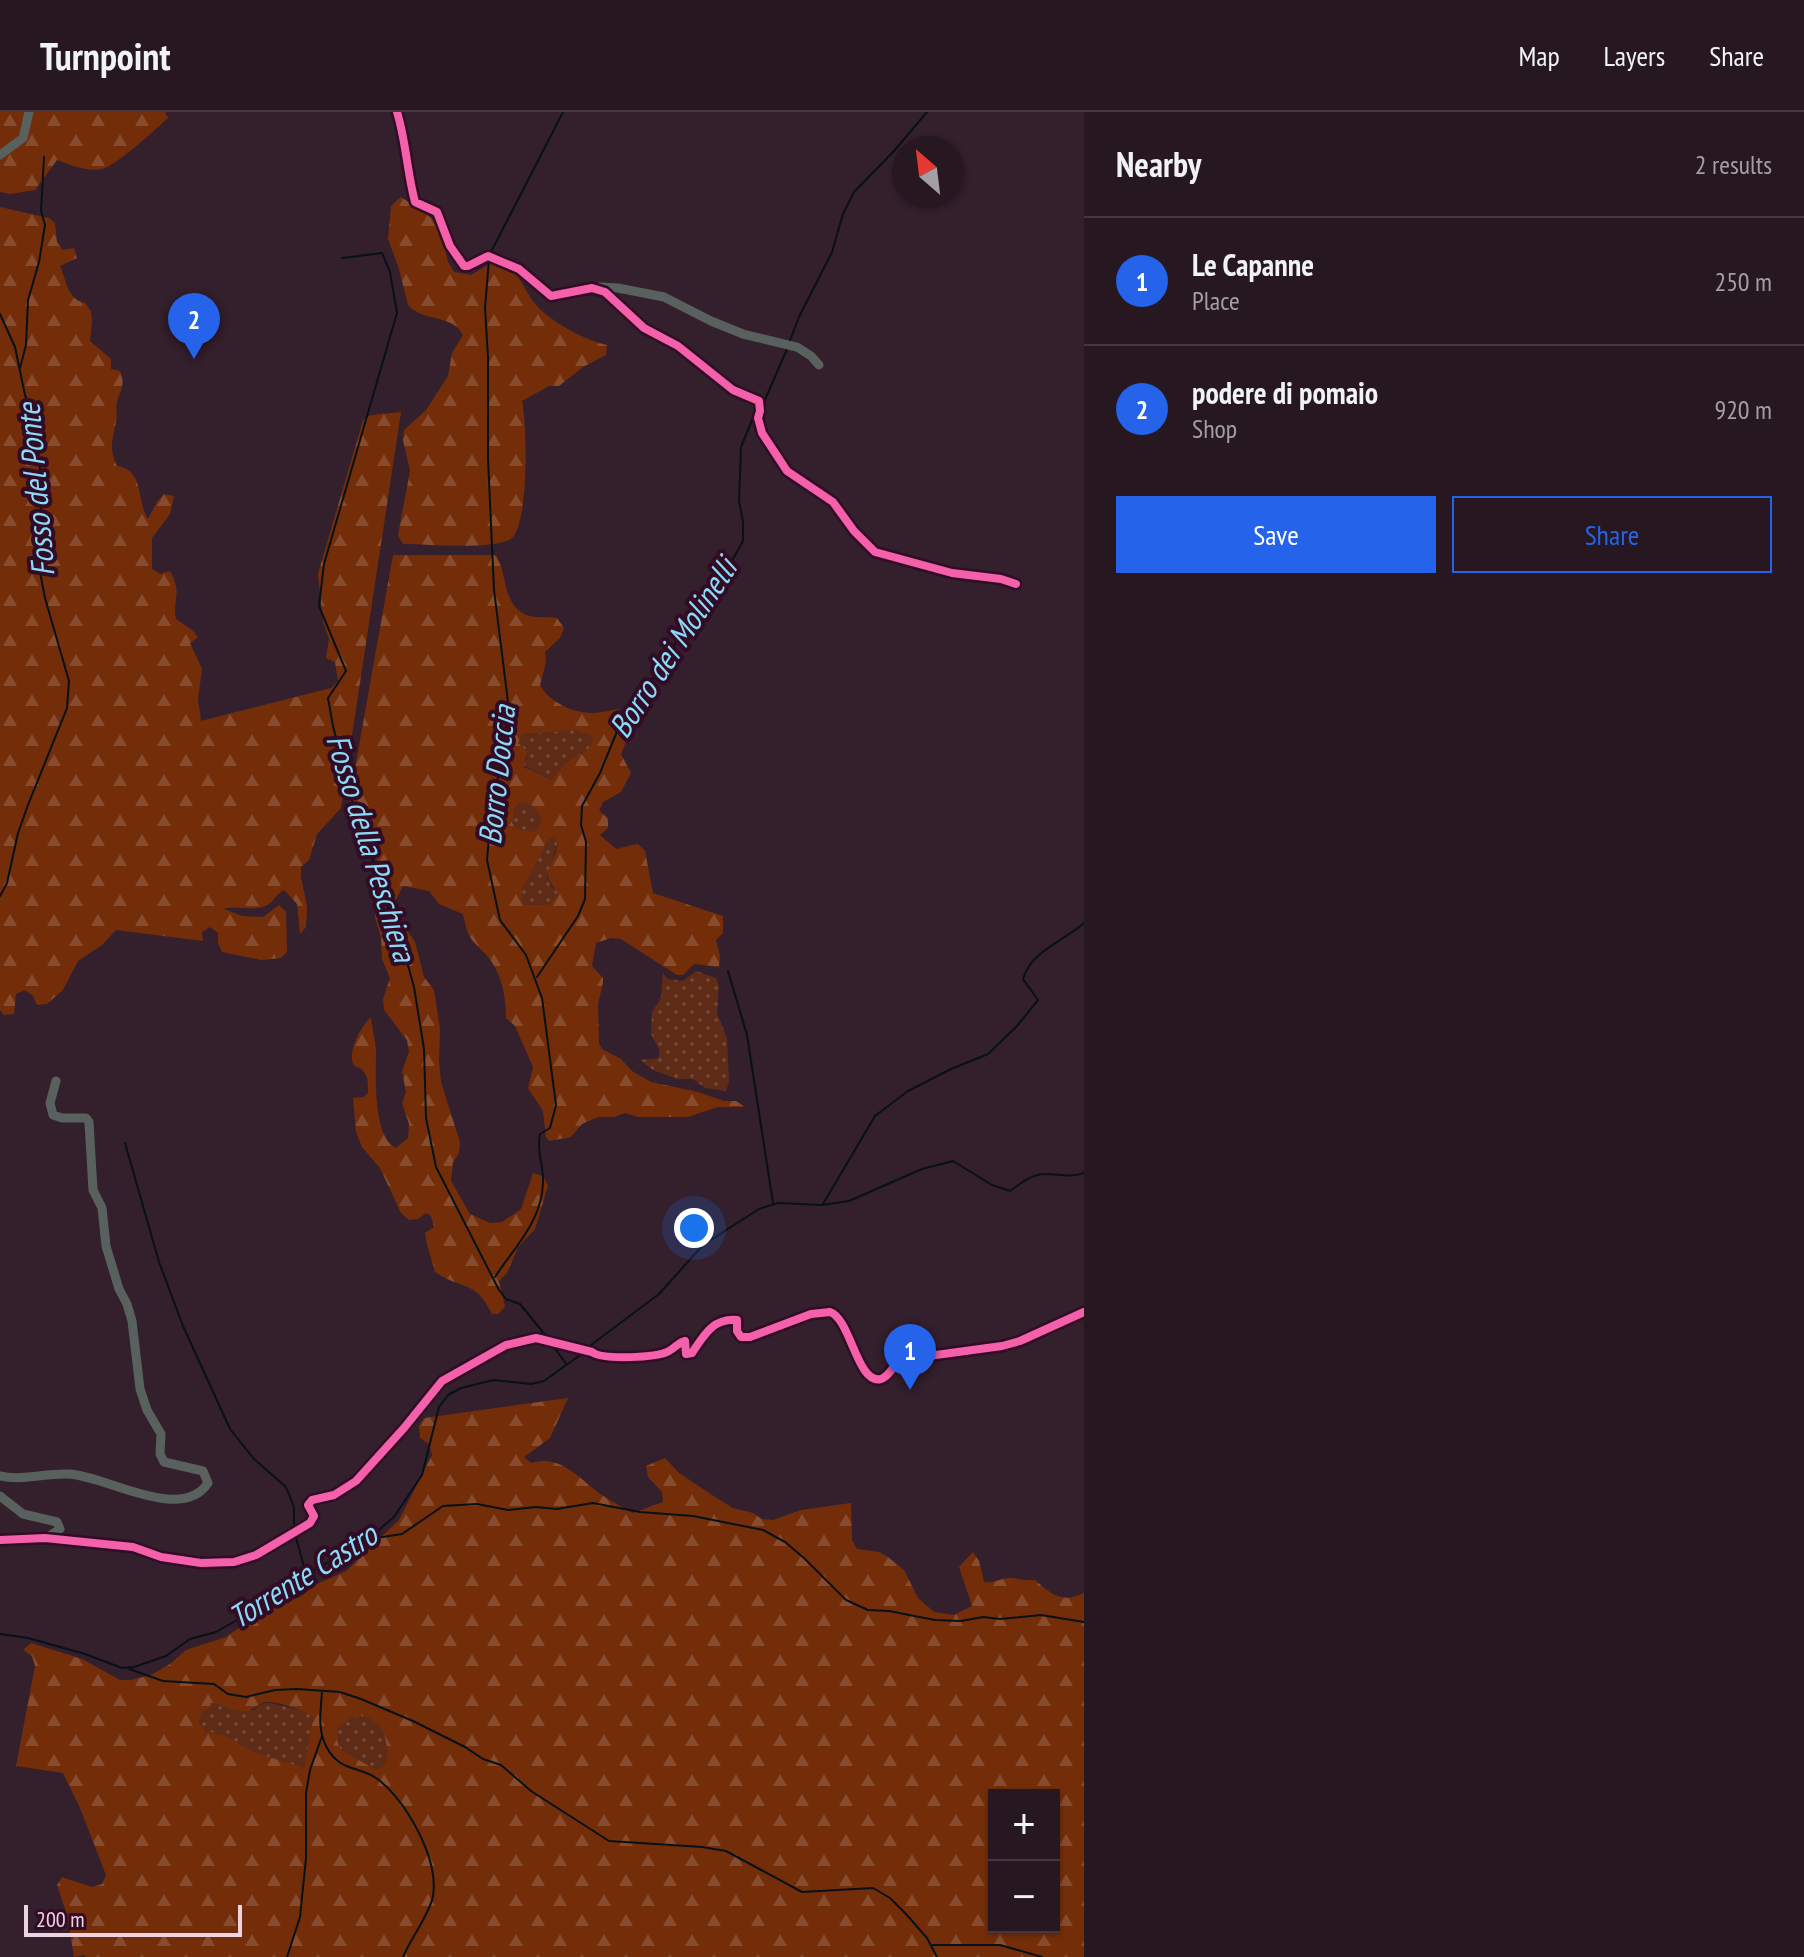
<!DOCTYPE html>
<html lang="en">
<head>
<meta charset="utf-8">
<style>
  :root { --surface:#271721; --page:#33242e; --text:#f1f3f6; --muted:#a49fa5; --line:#43363f; --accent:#2563eb }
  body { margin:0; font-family:"PT Sans Narrow",sans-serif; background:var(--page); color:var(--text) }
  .controls { position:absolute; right:24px; bottom:24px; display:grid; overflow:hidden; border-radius:0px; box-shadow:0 2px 6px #0004 }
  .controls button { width:72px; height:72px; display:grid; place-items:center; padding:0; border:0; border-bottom:2px solid var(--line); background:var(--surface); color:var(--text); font:40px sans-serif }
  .compass { position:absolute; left:892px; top:24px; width:72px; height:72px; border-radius:50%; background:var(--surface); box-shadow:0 2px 6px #0004; rotate:332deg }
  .scale { position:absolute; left:24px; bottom:20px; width:218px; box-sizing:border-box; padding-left:8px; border:4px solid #edd2e1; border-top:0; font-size:22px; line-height:28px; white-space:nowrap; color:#edd2e1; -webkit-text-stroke:6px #320c25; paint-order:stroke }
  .you { position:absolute; left:694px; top:1116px; width:28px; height:28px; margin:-20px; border:6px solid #fff; border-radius:50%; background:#1a73e8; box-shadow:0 0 0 12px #1a73e833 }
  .badge { display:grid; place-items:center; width:52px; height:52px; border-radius:50%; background:var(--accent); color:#fff; font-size:26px; font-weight:700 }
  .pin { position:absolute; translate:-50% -66px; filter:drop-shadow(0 2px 4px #0008) }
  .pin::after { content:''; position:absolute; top:42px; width:28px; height:24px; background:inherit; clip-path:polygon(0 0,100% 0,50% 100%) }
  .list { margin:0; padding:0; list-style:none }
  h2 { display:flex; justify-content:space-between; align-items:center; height:104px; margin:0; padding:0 32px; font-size:34px }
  h2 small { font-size:26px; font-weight:400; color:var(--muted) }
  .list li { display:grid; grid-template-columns:52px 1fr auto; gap:24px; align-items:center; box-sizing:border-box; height:128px; padding:0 32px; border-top:2px solid var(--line) }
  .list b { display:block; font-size:30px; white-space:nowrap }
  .list p { margin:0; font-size:26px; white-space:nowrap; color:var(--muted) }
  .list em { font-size:26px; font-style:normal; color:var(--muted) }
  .actions { display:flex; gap:16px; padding:24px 32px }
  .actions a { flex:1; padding:18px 0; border:2px solid var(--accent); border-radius:0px; text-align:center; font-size:28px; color:var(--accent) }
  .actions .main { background:var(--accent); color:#fff }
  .map { position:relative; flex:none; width:1084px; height:1845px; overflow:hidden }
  header { display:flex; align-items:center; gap:48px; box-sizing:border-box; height:112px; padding:0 40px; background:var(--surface); border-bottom:2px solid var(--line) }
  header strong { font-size:38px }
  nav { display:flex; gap:44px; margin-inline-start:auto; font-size:28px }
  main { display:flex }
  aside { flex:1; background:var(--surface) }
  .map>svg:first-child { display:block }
  .grass { fill:url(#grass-dots) }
  .forest { fill:url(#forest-firs); fill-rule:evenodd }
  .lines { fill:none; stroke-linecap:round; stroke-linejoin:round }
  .stream { stroke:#071117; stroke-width:2 }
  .minor { stroke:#59615e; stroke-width:9 }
  .cycleway-casing { stroke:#320c25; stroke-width:13 }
  .cycleway { stroke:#f560ab; stroke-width:8 }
  .labels { text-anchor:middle; stroke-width:8; stroke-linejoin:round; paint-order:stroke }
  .water-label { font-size:32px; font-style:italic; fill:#8adaf8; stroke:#320c25 }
</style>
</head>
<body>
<header>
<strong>Turnpoint</strong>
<nav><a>Map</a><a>Layers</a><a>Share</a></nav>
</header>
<main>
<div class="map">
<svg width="1084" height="1845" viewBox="0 0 1084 1845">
  <defs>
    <pattern id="grass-dots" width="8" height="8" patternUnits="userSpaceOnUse" patternTransform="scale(2)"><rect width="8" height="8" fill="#5e2c16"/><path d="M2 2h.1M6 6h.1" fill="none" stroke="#754a38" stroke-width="1.8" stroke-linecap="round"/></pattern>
    <pattern id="forest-firs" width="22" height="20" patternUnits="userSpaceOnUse" patternTransform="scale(2)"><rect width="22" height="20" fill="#732e09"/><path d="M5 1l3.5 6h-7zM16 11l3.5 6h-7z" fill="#874b2d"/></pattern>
  </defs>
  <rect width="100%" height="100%" fill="#341f2c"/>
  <path class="grass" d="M572 618 594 624C591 646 572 642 560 657 557 660 556 665 552 668L524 654 527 644 517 631 523 622Z
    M521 690C533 692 541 698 541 711L535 719C526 720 516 718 512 711L515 695Z
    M553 725 558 730 547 764 551 774 560 782 548 793H523L522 778 548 728Z
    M696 859 716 866 719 874 717 901 727 926 729 969 726 979 705 976 693 967H677L653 958 640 948 659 946V937L651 922 652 900 661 886 663 861 668 867 683 869Z
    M210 1590C225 1591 238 1597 254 1598 267 1586 272 1592 287 1595 298 1598 304 1597 313 1605L304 1657 253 1640 225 1623 205 1619 199 1610 202 1600Z
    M360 1604C385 1608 390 1631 385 1653L376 1658 340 1637 337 1627 338 1616 350 1607Z"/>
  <path class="forest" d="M0 0H165L168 6C156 17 116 54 102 57 87 60 71 53 57 48L35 78 10 82 0 80Z
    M401 85 439 111 448 150 454 160 471 163 496 148C522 163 518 167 533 189 546 208 585 228 607 233L606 243 583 255 559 274H549L522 289C527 311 530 419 509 428 487 438 428 432 403 432L398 423 410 359 403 328 404 318 426 298 448 264 452 241 463 223C453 202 422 210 408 193L399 157 388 127 391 94Z
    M0 95 49 106 55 111 57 130 63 138 74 136 77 146 60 154C67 170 67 187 85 191L91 199 92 209 90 229 111 247V257L120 259C126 273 120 278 117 290 115 297 118 304 116 310 112 329 109 337 117 354 145 358 136 389 148 407L157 390 164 382 174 384 170 402 152 426V457L160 462 170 459C183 483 172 487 176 507L192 518 198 525 190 531 202 557 198 587 201 609 331 576 338 569 335 550 326 546 329 527 323 509 318 462 363 308 371 303 401 300 341 696 317 722 309 748 301 755V765L307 794 306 815 300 822 297 792 284 778C277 782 275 787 269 792 257 801 237 792 224 797L242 804 263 805 279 793 286 800 287 840 281 846 261 848 222 840 218 831V821L210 815 202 820 203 829 116 818 102 833 78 849 63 878 47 892 37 893 33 884 25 878 16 882 14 902 4 903 0 898Z
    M393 443H496C507 460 502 490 524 502 534 507 547 504 557 506L564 516 560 526 545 540 546 550 540 573C550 591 573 601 594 601 602 601 610 598 619 597L628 625 621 642 631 661 621 680 603 690 599 699 608 706V716L600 723 616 737 638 732 645 739 653 781 723 804V821L716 828 720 844 719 855 694 852 683 863H677L621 827 611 826 596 831 592 854 603 866V871L598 892 599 932 602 937 621 947 632 959 651 970 698 980 724 989H736L745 995H718L688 1005H638L625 1001 614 1005H598L582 1012 571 1025 549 1029 546 1025 543 999 528 976 533 955 515 914 506 906C506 886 502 862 488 845 470 825 469 830 463 802L439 792 429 779 403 774 394 792 403 812 415 830 424 865 434 878 440 917 439 948 441 970 460 1030 459 1041 453 1050 451 1069 470 1102 490 1111 502 1110 521 1097 533 1061 543 1064 548 1074 535 1117 518 1135 507 1161 499 1169 505 1195 498 1202H492C475 1167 463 1179 435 1160 432 1146 427 1137 425 1121L434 1115 431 1104 426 1101 418 1107 409 1108 401 1101 380 1056 362 1035 356 1020 353 986 364 985 368 981C368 971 369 963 360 956 358 955 355 955 354 953 346 943 362 911 371 906 372 917 375 927 376 938 376 961 372 1025 396 1036L408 1026 409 1012 402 991 406 980 402 959 409 940 407 928 384 898 383 887 390 866 382 847 381 826 375 805 377 748 350 701 349 690ZM572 618 593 624C592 646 571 642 560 657 557 660 555 665 552 668L524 655 527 639 518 631 523 622ZM521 690C533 692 541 698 541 711L535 719C526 720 516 718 512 711L515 695ZM553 725 558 730C554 759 537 756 559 782L548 793H523L522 778 548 728Z
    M568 1286 550 1326 524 1345 531 1351C563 1341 581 1370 605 1385 614 1391 624 1396 633 1401L663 1390 662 1380 648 1365 646 1354 665 1346 679 1361 715 1385 733 1396 753 1401 762 1407 773 1408 801 1398 851 1391 852 1428 857 1437 879 1440 888 1445 904 1458 918 1486 934 1500 954 1503 972 1494 959 1455 973 1440 979 1449 984 1470C995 1472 1001 1465 1012 1466 1020 1467 1026 1469 1035 1468 1051 1482 1062 1492 1084 1481V1845H85V1843L74 1845 67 1803 57 1773 62 1765 92 1775 102 1772 106 1763 80 1696 63 1661 16 1654 35 1554 32 1544 23 1538 31 1531 82 1547 120 1568H131L151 1563 170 1552 186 1538 226 1525 243 1513 262 1505 270 1496 300 1485 317 1472 346 1459 399 1408 432 1343 429 1332 420 1326 419 1314 424 1306ZM210 1591C222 1591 230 1598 241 1599 253 1600 256 1593 265 1590 273 1588 307 1599 313 1605L304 1656 253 1640 225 1623 205 1619 199 1610 202 1600 211 1595ZM360 1604C385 1608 390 1631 385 1653L376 1658 340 1637 337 1627 338 1616 350 1607ZM994 1683H1054V1815H994Z"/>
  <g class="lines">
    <path class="stream" d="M491 140 563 0
      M342 146 382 141 390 160 397 201 324 452 319 494 346 559 328 586 333 614 355 701 373 749 378 775 398 817 414 875 424 937 426 1006 436 1055 499 1178 506 1187 520 1192 546 1224
      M489 147 485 196 488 245V347L494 478 508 590 503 644 492 691 487 748 500 808 526 843 542 886 556 993 550 1016 540 1022C536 1039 544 1054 543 1071 542 1109 514 1136 495 1165
      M0 202 15 235 25 283 35 311 42 376 39 455 45 486 69 569 67 596 28 693 18 721 7 771 0 784
      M789 231 799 205 832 140 843 102 854 80 894 39 927 0
      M20 256 26 233 28 188 39 150 45 113 41 99 44 45
      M764 290 787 237
      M728 859 747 923 773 1091
      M537 865 578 804 585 787 586 730 581 713 582 694 600 661 618 617 670 542 691 500 725 461 743 429V410L739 389 741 335 755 301
      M125 1031 159 1150 183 1214 230 1317 254 1347 286 1375 294 1395V1416
      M823 1092 875 1004 908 979 951 957 988 942 1017 914 1038 888 1023 867C1031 839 1064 829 1084 811
      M554 1235 567 1253
      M587 1236 659 1182 703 1133 759 1097 778 1091 822 1093 849 1089 922 1057 953 1049 992 1073 1010 1079C1021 1071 1032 1062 1045 1062 1060 1062 1069 1066 1084 1061
      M295 1422 306 1462
      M369 1427 402 1422 443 1394 477 1392 508 1398 536 1395 557 1397 593 1391 640 1400 693 1404 763 1418 785 1430 804 1446 846 1488 868 1498 889 1499 935 1508 961 1509 983 1505 1000 1507 1041 1503 1084 1510
      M0 1522 28 1526 85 1542 122 1556 134 1555 166 1544 190 1527 216 1520 239 1507 297 1468 367 1428 394 1405 422 1363 439 1295 448 1283 461 1276 493 1268 531 1272 544 1269 583 1241
      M129 1557 163 1569 214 1572 228 1582 246 1585 275 1578 297 1577 340 1580 361 1587 413 1609 465 1635 483 1647 501 1653 531 1679 609 1729 702 1735 726 1739 802 1780 873 1776 890 1786 906 1802 927 1826 937 1845
      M322 1579C321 1598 317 1616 326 1634 339 1660 359 1654 376 1666 406 1687 439 1747 433 1784 430 1802 410 1827 403 1845
      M933 1833H1000L1042 1845
      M287 1845 300 1805 306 1746V1681L310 1658 322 1624"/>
    <path class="minor" d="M397 0C406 29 407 60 415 90L437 100 450 134 464 154H468L488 144 519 157 551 184 592 176 605 180 644 216 678 234 733 278 759 289 760 299 758 306 762 321 787 359 833 390 854 419 875 440 952 461 1001 467 1016 472
      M0 43 23 26 29 0
      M600 175 618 176 664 185 711 209 743 222 797 235 811 244 819 253
      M0 1364C23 1369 45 1361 68 1362 105 1363 181 1412 208 1371L203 1359 164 1350 160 1342 161 1322 147 1298 140 1277 132 1209 127 1192 119 1177 106 1134 102 1096 93 1078 89 1010 86 1006H62L53 1003 50 991 56 969
      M0 1384 23 1402 57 1410 60 1417 46 1426
      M0 1428 45 1426 133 1435 161 1445 201 1451 234 1450 256 1443 310 1411 314 1404 308 1393 312 1388 334 1383 356 1369 404 1316 442 1269 506 1233 536 1226 592 1240C602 1248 656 1246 669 1239 676 1235 677 1231 685 1229L686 1242 692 1241C704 1223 713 1206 737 1208V1219L741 1225H750L811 1202 830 1200C851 1207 857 1273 881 1267 888 1265 894 1254 899 1248L1002 1234 1020 1229 1084 1200"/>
    <g class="cycleway-casing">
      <path id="cycleway" d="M397 0C406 29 407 60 415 90L437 100 450 134 464 154H468L488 144 519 157 551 184 592 176 605 180 644 216 678 234 733 278 759 289 760 299 758 306 762 321 787 359 833 390 854 419 875 440 952 461 1001 467 1016 472
        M0 1428 45 1426 133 1435 161 1445 201 1451 234 1450 256 1443 310 1411 314 1404 308 1393 312 1388 334 1383 356 1369 404 1316 442 1269 506 1233 536 1226 592 1240C602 1248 656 1246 669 1239 676 1235 677 1231 685 1229L686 1242 692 1241C704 1223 713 1206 737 1208V1219L741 1225H750L811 1202 830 1200C851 1207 857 1273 881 1267 888 1265 894 1254 899 1248L1002 1234 1020 1229 1084 1200"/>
    </g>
    <use href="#cycleway" class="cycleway"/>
  </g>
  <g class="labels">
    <g class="water-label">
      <text transform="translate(36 378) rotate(-95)" y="11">Fosso del Ponte</text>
      <text transform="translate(673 536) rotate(-57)" y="11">Borro dei Molinelli</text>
      <text transform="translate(497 663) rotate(-84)" y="11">Borro Doccia</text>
      <text transform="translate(371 736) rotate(73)" y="11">Fosso della Peschiera</text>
      <text transform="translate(303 1464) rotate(-32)" y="11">Torrente Castro</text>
    </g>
  </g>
</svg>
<div class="controls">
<button>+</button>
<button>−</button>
</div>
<svg class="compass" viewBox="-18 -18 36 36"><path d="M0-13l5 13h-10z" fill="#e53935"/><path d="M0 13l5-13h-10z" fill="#a49fa5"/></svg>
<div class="scale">200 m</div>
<div class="you"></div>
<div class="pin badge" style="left:910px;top:1278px">1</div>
<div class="pin badge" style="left:194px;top:247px">2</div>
</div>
<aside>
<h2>Nearby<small>2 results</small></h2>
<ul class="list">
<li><span class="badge">1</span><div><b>Le Capanne</b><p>Place</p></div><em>250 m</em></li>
<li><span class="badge">2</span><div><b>podere di pomaio</b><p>Shop</p></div><em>920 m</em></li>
</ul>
<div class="actions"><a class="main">Save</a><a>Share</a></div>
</aside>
</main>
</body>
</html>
